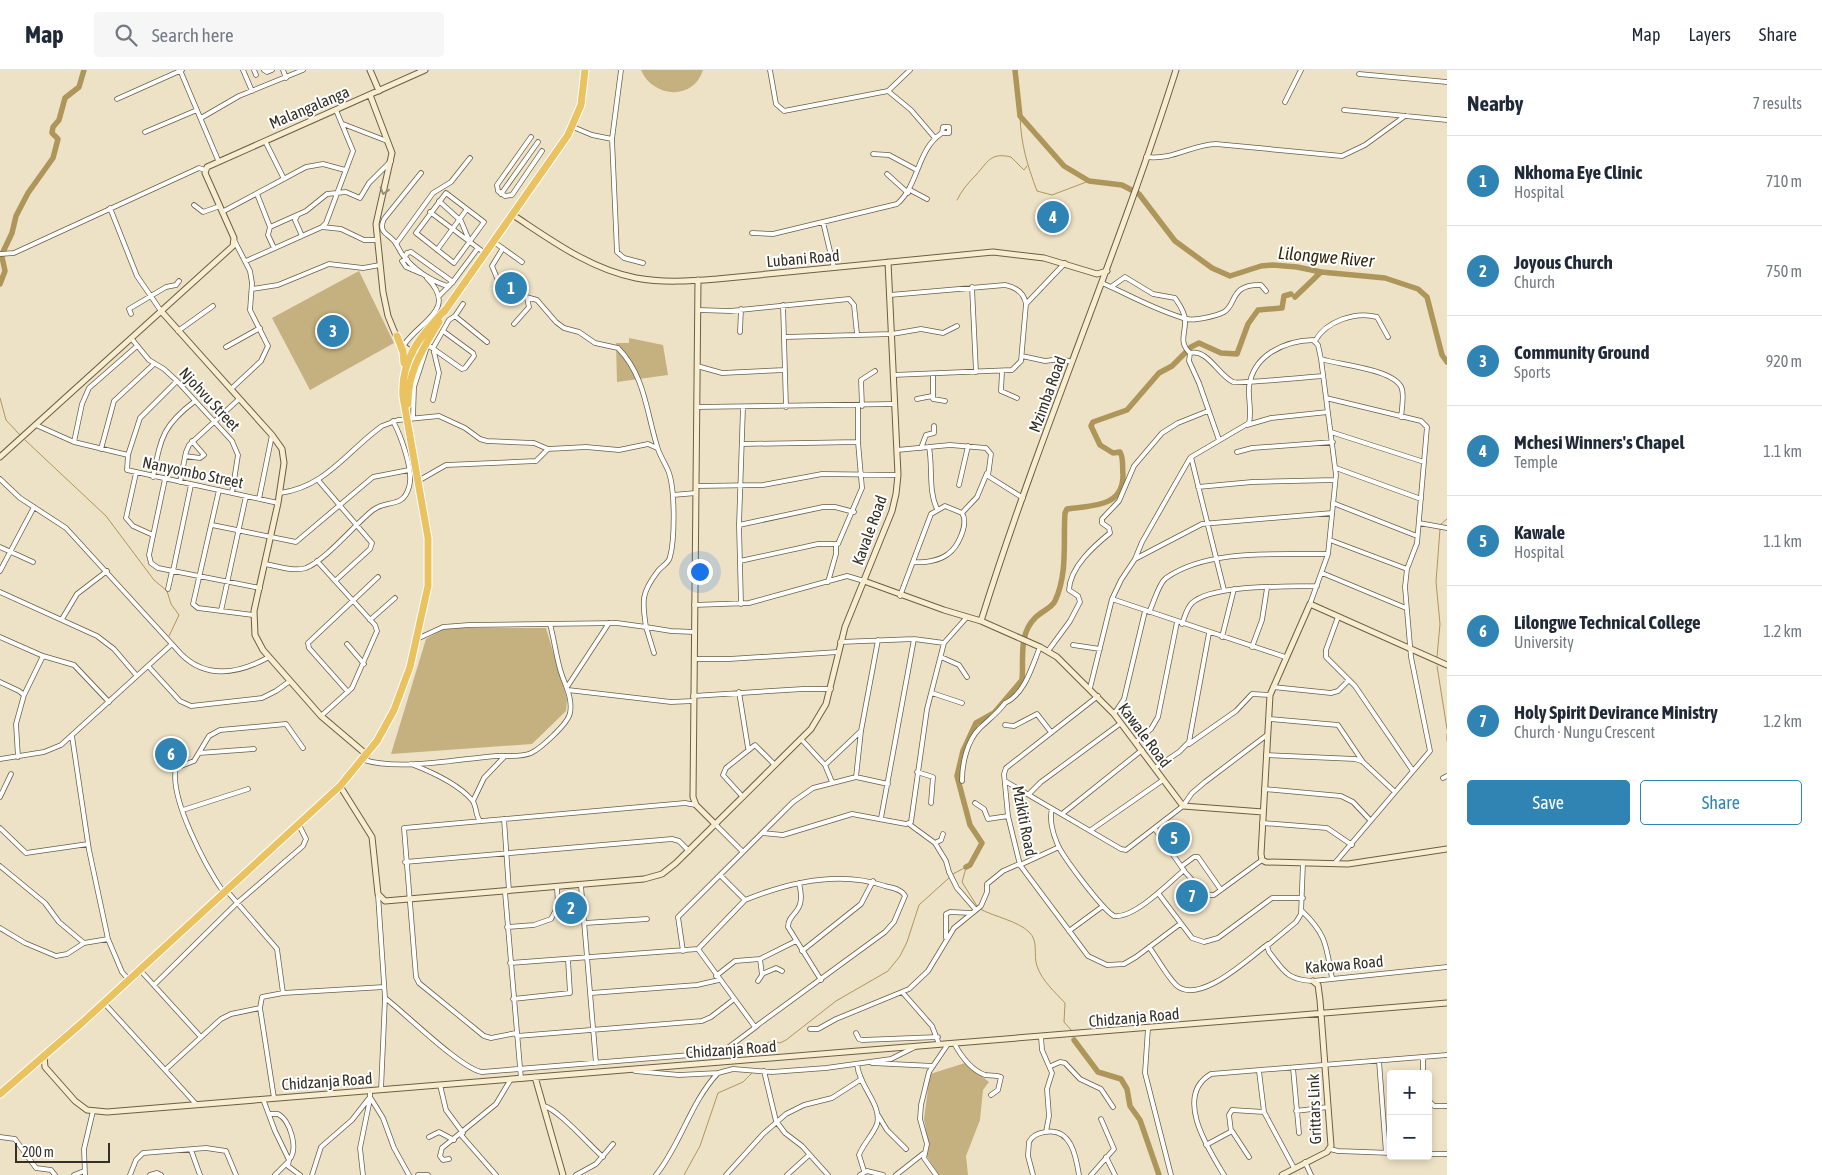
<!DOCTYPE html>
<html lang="en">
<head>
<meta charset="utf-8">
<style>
  :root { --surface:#fff; --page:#f6f6f7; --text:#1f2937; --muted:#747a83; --line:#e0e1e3; --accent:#3084b4 }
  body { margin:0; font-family:"Asap Condensed",sans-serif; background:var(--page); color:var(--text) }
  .controls { position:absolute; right:15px; bottom:15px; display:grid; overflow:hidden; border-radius:5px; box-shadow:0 2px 8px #0003 }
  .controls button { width:45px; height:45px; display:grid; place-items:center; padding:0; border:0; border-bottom:1px solid var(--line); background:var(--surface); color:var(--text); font:25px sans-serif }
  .scale { position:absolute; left:15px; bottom:12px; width:95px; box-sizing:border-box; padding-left:5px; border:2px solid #343025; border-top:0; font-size:14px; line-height:18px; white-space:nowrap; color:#343025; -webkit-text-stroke:4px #fff; paint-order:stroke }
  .you { position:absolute; left:699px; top:501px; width:18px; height:18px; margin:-12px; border:4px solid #fff; border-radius:50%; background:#1a73e8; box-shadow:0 0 0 8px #1a73e833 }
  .badge { display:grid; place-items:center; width:32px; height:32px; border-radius:50%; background:var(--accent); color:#fff; font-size:16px; font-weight:700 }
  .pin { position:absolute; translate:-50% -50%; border:2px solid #fff; box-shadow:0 1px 5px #0006 }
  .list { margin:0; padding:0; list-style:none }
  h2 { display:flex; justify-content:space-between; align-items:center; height:65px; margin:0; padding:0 20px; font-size:21px }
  h2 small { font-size:16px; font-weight:400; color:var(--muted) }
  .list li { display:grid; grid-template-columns:32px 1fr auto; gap:15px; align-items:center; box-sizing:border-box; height:90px; padding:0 20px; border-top:1px solid var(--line) }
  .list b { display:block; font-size:19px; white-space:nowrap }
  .list p { margin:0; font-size:16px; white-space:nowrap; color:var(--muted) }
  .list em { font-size:16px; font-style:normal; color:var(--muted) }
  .actions { display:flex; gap:10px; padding:15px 20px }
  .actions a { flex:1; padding:11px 0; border:1px solid var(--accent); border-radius:5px; text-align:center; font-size:18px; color:var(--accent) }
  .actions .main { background:var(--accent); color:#fff }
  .icon { flex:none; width:28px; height:28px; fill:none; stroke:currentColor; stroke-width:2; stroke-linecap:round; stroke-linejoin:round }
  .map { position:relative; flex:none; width:1447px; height:1105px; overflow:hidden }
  header { display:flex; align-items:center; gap:30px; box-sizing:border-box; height:70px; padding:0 25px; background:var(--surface); border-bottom:1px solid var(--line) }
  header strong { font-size:24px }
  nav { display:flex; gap:28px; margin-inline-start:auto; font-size:18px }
  .search { width:350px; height:45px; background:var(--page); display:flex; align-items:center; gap:12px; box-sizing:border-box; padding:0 18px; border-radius:5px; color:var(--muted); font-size:19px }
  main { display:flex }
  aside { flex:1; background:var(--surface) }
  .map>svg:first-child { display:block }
  .green { fill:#c5b17f }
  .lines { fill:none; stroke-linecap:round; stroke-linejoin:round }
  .stream { stroke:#ae965b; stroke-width:1 }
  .river { stroke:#ae965b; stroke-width:5.5 }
  .street-casing { stroke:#695f46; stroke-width:5.5 }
  .secondary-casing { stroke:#695f46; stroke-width:7 }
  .highway-casing { stroke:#fff; stroke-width:9 }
  .street { stroke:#fff; stroke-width:4 }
  .secondary { stroke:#f9edcf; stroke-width:5 }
  .highway { stroke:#eac360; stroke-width:7 }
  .oneway { stroke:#968e7a }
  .labels { text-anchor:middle; stroke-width:4; stroke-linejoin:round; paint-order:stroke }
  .street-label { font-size:16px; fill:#343025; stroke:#fff }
  .water-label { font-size:18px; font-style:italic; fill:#33290d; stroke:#fff }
</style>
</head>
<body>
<header>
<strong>Map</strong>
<div class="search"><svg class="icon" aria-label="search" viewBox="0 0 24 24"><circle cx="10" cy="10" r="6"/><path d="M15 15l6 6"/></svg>Search here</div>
<nav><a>Map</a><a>Layers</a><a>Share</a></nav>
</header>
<main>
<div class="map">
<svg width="1447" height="1105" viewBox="0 0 1447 1105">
  <rect width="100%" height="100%" fill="#eee2c6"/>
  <path class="green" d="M641 0H703C693 32 652 27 641 0Z
    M359 201 394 273 310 320 272 248Z
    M629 268 663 275 668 305 617 312 616 273H629Z
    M446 558H546L567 629 566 641 532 674 391 684 426 569Z
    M965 993 989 1012 983 1020 980 1050 966 1086 968 1105H939L926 1085 929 1078 924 1049 930 1004Z"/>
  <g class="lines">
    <path class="stream" d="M1020 46C1021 75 1027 94 1037 121L1052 125 1089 111
      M957 130C962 120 968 113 976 105 988 92 990 82 1011 87L1024 100 1027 96
      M0 328 6 350 20 365
      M25 370 106 446 154 510 167 521 171 534 179 545 169 566
      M1441 454 1447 449
      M1437 587 1440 554 1436 512 1440 459
      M1437 596 1447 659
      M1447 664V671
      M966 798 962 812 977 836
      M953 804 966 797
      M980 839C995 847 1018 851 1029 862 1039 871 1033 885 1037 896 1042 911 1055 922 1065 933L1064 952 1072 961
      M755 983C763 973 767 970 780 973L786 970 836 931 888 901 900 886 907 872 919 835 950 807
      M684 1105 700 1076 718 1023 743 1012 752 1003"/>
    <path class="river" d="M1015 0 1020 46 1064 96 1089 111 1122 115 1139 124 1175 171 1212 198 1230 206 1261 196 1273 195 1297 197 1321 202 1385 208 1418 219 1427 227 1442 285 1447 292
      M3 182 12 163 16 146 28 123 53 88 58 69 52 63 53 57 59 50 65 28 79 17 84 0
      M0 214 5 201 2 187
      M1295 227 1321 202
      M966 797 970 795 982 773 970 755 957 706 963 681 976 653 994 643 1022 610C1024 589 1018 565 1035 548 1041 541 1051 539 1055 531 1068 503 1063 472 1065 443L1067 439C1092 435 1123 438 1123 405 1122 397 1124 389 1120 382L1113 383 1100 375 1091 356 1093 352 1127 340 1159 303 1172 296 1191 277 1199 273 1221 283 1237 284 1248 254 1258 240 1282 238 1284 226 1291 224
      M1074 970 1098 1002 1121 1009 1127 1019 1130 1036 1140 1050 1159 1105"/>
    <g class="street-casing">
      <path id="street" d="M180 0 218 90
        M243 0 252 21
        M254 0 256 5
        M264 0 267 2 272 0
        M283 0 286 8
        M621 0 612 69 617 182 624 188 643 193
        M770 0 776 34 784 41 888 21 910 0
        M1359 4 1447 12
        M888 21 911 40 935 68
        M117 29 182 0
        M1285 32 1301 0
        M1344 40 1447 50
        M201 48 239 26 303 0
        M343 54 387 71
        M573 57 592 65 612 69
        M145 62 197 40
        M531 67 497 115 498 121 505 126 512 125 542 81
        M265 71 284 109
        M873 84 889 85 917 100
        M1146 87C1175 90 1190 75 1216 74L1342 86 1365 75 1405 46
        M421 103 384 149C378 162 387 163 394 171 397 174 399 180 402 184 413 199 430 210 447 216L452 213 478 178
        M887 104 908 123
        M910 120 927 129
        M446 123 484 152 454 193 416 163Z
        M257 124 270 157
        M501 124 538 72
        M439 131 461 151 469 170
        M194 135 203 142 220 136
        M110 138 137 206 161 241
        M222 142 306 97 323 94 345 100
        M430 142 486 184
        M297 146 295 150 302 166
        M823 152 834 198
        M322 157 341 159 364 170H377
        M752 163 773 164 897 134C919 115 917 79 942 63L943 57H949V63H942
        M494 172 522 192
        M396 174 433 123 451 112 470 88
        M274 178 268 165 270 157 306 141 327 124 346 122 360 128 369 113 391 91
        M503 178 492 196 497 208 512 223 537 230 556 252 564 258 579 262 595 273 618 278C645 306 646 340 657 376 659 385 666 394 669 403 675 420 675 469 670 487 669 493 662 496 658 501 641 523 642 531 646 557L671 561 694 562
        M437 180 467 139
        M0 184 14 183 199 98 205 100
        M405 187 407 183 411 182 453 212
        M407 189 402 191 406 197 420 203
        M246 191 322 157 326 153 353 81 336 40
        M1102 213C1130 225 1157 241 1187 249 1195 251 1216 246 1224 242 1237 235 1229 214 1261 215L1266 221
        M972 217 976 302
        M1111 217 1125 207 1153 224 1175 228C1179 234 1185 242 1185 250 1186 263 1178 272 1190 283 1208 279 1218 305 1233 312 1239 314 1309 307 1322 306
        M252 219 278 215 329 194 363 198 380 195
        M440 225 450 215
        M890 225 1005 215C1015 217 1024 222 1026 234L1021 291 1012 300 893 305
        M1026 234 1065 193
        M783 235 786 337
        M698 240 730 241 849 229 854 235 857 264
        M131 244 129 239 166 217 176 215 179 211
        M455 246 487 272
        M514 254 529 237 527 228
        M178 261 213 236
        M740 262 741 239
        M785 267 892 264 921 259 943 263 957 256
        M131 268 149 290 164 299 177 311 232 371 238 385 232 423
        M1315 271C1326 251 1356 241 1377 247L1388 267
        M425 273 462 299 465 298 474 286 473 283 443 261
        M404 275C418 252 459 240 427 208
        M226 277 260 258
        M1190 283 1189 291 1199 313 1219 370
        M1022 286 1045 291 1061 289 1072 292
        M1321 289C1339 295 1396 299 1402 319 1404 327 1402 338 1401 347
        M697 296 722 303 785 300
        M1002 301 1001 321 1017 328
        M933 304V329L945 331
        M177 311 140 348 128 385 127 400 278 433
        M231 319 261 291 268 276 250 240 252 213 250 201 234 170
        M1326 328 1421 351 1427 357 1417 473 1407 499 1405 517 1411 587 1430 681 1334 794
        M917 329 932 326
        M433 330 439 303 433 278 449 250 455 246 463 234
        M862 336 861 310 875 301
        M697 337 894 334
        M413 348 414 317 427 277
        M36 355 74 372 128 385
        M1247 355 1271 348 1328 342
        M1331 362 1424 392
        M74 372 82 334 89 318 137 276
        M742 374 858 372
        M929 377C933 398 928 420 937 439
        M921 378 926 365 934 363V356
        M101 379 114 331 154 294
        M897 380 950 375 986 378 991 384 988 406 1023 428
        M1237 382 1252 378 1333 372
        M185 386 200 388 204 385 192 371
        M1336 398 1421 429
        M136 403 126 448 133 456 153 465
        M153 407C161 368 162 356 195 331
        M0 409 20 428 66 458 182 585C208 610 240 603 269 587
        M165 409 149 485 151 493 158 498 260 518
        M318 410 372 473 370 479 335 511
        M418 411 446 395 536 391 548 379
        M180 412 186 382 189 375 239 329
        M959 415 968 376
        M696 416 763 415 822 404 898 405
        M1198 417 1252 412 1335 410
        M219 420 193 534 198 538 253 545
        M280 423C326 417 347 381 382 356L398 350 439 346 465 358 480 369 487 371 534 373 548 379 586 377 619 380 648 374 657 378
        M673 425 696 423
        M259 429 272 365
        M1333 433 1417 466
        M962 443 977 427 987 403
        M1419 453 1447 458
        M212 455 296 472 373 407 409 400
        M739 455 823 437H835L854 442
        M1330 470 1407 499
        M0 477 33 492
        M1135 489 1202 454 1332 443
        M317 491 375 555 377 561 352 618 321 646
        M740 491 818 474H838L862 418 858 372V336
        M265 494C277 496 294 502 306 498 326 490 355 454 373 440 387 429 403 439 409 417 414 401 401 366 393 351
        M0 501 34 437
        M173 501 191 415
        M1322 503 1406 538
        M828 512 836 484V475
        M168 519 172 501
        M1224 520 1191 387 1249 353C1252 342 1248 329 1249 317 1253 285 1284 271 1313 270L1318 275 1321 289 1336 405 1328 484 1310 534
        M0 522 97 566 114 579 137 606
        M900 526 931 444 945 436 962 443C969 454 958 477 948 484 939 491 924 493 914 492
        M1112 529 1285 587
        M741 534 739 455 743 337
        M694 535 749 533 847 506 864 511
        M221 541 246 426
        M1149 542C1154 533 1158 514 1166 508 1209 478 1278 485 1328 484
        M1338 547 1326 580V587L1355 616 1413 701
        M62 549 77 524 107 501
        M370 550 395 528
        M1182 554C1185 547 1186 539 1192 533 1213 514 1288 517 1317 516
        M0 567 43 586 74 595 109 632
        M1222 567 1234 519
        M417 569 443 557 469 555 617 553 646 557 654 583
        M840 572 914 569 944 573
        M347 574 364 594
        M1073 575 1100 579
        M1252 577 1262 550 1267 518
        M1048 581 1070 551 1080 532 1078 526 1069 520C1070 497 1094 476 1110 463L1109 458 1102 453V449L1119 431 1134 396 1162 363 1178 353 1208 341
        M941 587 959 595 967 607
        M694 589H729L838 582
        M148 596 180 631 191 636 262 628 276 621 290 611
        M0 612 19 621 24 625 16 654 18 687
        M567 617 609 553
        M1273 617 1331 623 1338 621 1349 610
        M1090 618 1112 529 1121 510 1135 489 1142 472 1190 388
        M568 620 671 632 693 631
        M348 622 309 578 308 573 378 507
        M739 622 748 678
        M932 623 962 633
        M24 625 43 586
        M693 626 803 619H831
        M1098 626 1006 698 1004 704 1008 746 1020 795 1088 886 1107 895 1124 894 1136 887 1180 854
        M1114 644 1124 629 1145 541
        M1269 649 1338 655 1363 692 1395 722
        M1005 655 1014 656 1037 644 1051 662
        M72 666 89 780 108 869 122 902 129 910
        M801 669 825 695 832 712
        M1136 672 1151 659 1158 647 1177 552
        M1189 674 1236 641 1252 624 1270 625
        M199 683 254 679
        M1266 685 1355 689 1361 691
        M0 689 44 682 61 675 172 574
        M364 690C400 701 458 689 496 686 507 685 520 688 531 683 540 679 568 654 570 643 573 627 564 614 560 599 556 585 554 569 550 554
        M411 694C432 702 457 713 472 730 477 736 475 745 480 751
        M825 695 861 661
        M1155 698 1179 682 1189 672 1209 563
        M917 702 933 707 931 733
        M856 707 861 661 878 570
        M1443 708 1447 706
        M962 711C962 694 967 671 979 659 988 650 998 643 1005 633 1025 624 1032 596 1040 577
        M1005 711 1121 779 1126 780 1183 736 1192 723 1205 712 1267 665
        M1264 719 1341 726 1353 732 1370 750
        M1029 724 1041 712 1121 653
        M0 727 11 704
        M743 727 723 705 726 698 755 675 775 695
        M473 731 484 708 505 686
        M975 733 984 739 988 749 1008 746
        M1052 739C1049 749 1053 764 1057 773 1062 786 1102 839 1114 846 1134 849 1169 813 1184 800
        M183 740 248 719
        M1062 744 1142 680
        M881 748 914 569
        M504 749 509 821
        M1262 753 1327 758 1352 775
        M715 754 743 782
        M909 754 935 773 941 770 943 764
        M0 758 26 783 88 774
        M1155 759 1185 802 1206 825H1214L1262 790
        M1091 760 1163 710
        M762 763 783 765 852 744 906 754 911 752 927 639 944 573 967 547
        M935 773 946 791 949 802 957 818 976 840
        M405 792 672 769 679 771 689 781
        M1303 793 1301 844 1296 852 1267 876 1269 882C1284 901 1287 910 1313 911L1447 897
        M1020 795 1059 777
        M0 796 45 833 59 852 84 873
        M1182 796 1194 787H1198L1221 820
        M799 813C807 845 788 841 788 857L821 910
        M581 816 596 993
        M227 821 277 879 283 923
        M505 822 521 1009
        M224 823C206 797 169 728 176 698L194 691 209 666 220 660 286 654 303 678
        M1158 823 1192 868 1204 872 1218 868 1272 828H1303
        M378 825 385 928 381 1020
        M1302 841C1327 865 1326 876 1332 908
        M585 853 647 849
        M507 857 534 855 551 849 558 836 557 818
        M0 858 25 873 56 886 67 884 84 873 108 869
        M1069 861 1103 836
        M946 868V844L950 842 972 843
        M1149 877C1158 889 1166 905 1176 915 1199 936 1249 888 1268 874
        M698 879 755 957 885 862 894 852 905 826C902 819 892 818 885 816 839 800 789 812 745 830
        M683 881 678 847 793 732 813 718 856 707 888 714
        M802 881 861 834 873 811
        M510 893 698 879 745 830 720 805
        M140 900 200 966
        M762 904 776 898 782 901
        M716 906 735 891 760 889 796 871
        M758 911 762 905 760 889
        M154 915 237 833 303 776 306 769 299 755
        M591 923 697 915 719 910
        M903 923 932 956 939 974
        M385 928C405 943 461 999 482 1002L715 983 729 977 757 956
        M513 929 570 923 568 890
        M104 933 196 1034
        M1148 958 1145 1003 1171 1105
        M810 959H818L836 949 909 919 928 901 954 858 981 836 987 822V814L1003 801 1019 794
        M516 963 491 968 484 966 419 913 416 907 404 758 685 733 696 735
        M856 963 859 969 862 970 938 967
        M517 966 702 951 711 947 733 930
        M1041 967 1042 980 1052 1003 1047 1019 1049 1046 1046 1062
        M954 973C961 986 971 1000 985 1005 991 1006 996 1005 1001 1007L998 1020 991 1025
        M1423 987V1004
        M1379 991 1386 1083
        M872 993 933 996
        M857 994C859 1017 882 1034 877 1054 873 1065 863 1074 859 1085L864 1101
        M1051 996 1060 992 1065 993 1080 1009 1101 1019 1113 1037
        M1293 998 1299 1063
        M165 1000 221 949 231 944 260 938
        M635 1001 679 1005 718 1003 733 999 772 1002 826 998 891 989 917 976
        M764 1001 776 1051 785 1063 802 1076 828 1105
        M1259 1001 1264 1042 1294 1098
        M440 1015 446 1040 463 1063
        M370 1021V1027L383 1048 394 1078 409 1105
        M274 1028 260 938 262 927 283 923 384 917
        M263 1029 275 1061 289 1090 288 1096 300 1105
        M1428 1030 1434 1036H1447
        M544 1036C558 1039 590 1076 603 1087
        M1296 1041 1328 1037
        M269 1044H278C290 1050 299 1079 289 1090
        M878 1045 887 1060 906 1079
        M1231 1061 1229 1045 1232 1040 1264 1042
        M461 1065 496 1105
        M0 1067 15 1069 36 1098 51 1100 55 1105
        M429 1067 439 1062 454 1070
        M1206 1075 1232 1061 1249 1087
        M1330 1079 1338 1081 1391 1083
        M191 1080 200 1105
        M1428 1084H1447
        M1106 1087 1115 1105
        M449 1089 443 1090 440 1086 442 1078 496 1034 511 1009
        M1305 1092 1311 1105
        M74 1105 84 1101
        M85 1105 84 1079 93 1041
        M130 1105 136 1090 143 1083 206 1078 226 1081 236 1105
        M150 1105 157 1103 161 1105
        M275 1105 288 1092
        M312 1105 321 1077 352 1050 370 1027
        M363 1105 360 1078 370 1029
        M418 1105H428
        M576 1105 596 1094 613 1074
        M656 1105C681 1074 690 1033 718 1003
        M726 1105 763 1064 786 1044 804 1035 832 1028 860 1010
        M787 1105 809 1085
        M860 1105 867 1101 883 1105
        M896 1105 924 1083
        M936 1105 924 1088 927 1074 920 1049 921 1035 929 1002 948 974
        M1033 1105 1028 1086 1029 1072C1032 1066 1038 1063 1045 1062 1071 1057 1076 1086 1079 1105
        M1091 1105 1114 1079 1101 1049
        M1224 1105C1209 1080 1173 1026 1211 1004L1447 985"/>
    </g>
    <g class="secondary-casing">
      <path id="secondary" d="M370 0 379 21
        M370 25 392 83 376 154 383 222 388 246 397 268
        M513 145C551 170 590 199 636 208 663 213 690 211 717 209L993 182 1044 188 1097 204 1107 201
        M698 210 693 727 696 735 715 754
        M161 241 272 365 282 379 284 393 278 433 254 541 255 565 263 580 321 646 367 685
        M402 275 418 287
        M0 387 233 176 234 168 205 103 207 97 425 0
        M864 511 944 540 981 551 1040 577 1057 587 1114 644 1183 736 1263 742
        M981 551C1039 365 1117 186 1176 0
        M1447 595 1310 534 1270 625 1261 784 1262 790 1266 792 1348 794 1447 779
        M340 716 372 767 378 824 385 831 644 809 662 804 676 793 811 659 826 634 845 557 892 441 896 424 898 405 888 192
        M44 986 45 997 75 1031 87 1040 107 1042 1447 933
        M535 1007 563 1105
        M1282 1105 1327 1082 1331 1076 1320 930 1318 915 1313 911"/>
    </g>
    <g class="highway-casing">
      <path id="highway" d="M444 242 568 65 581 35 585 0
        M397 266 403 282 404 293
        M408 334C407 302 424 277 439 252
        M0 1024 83 952 340 716 377 671 394 640 410 597 428 516V468L403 327C400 290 421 265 445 240"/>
    </g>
    <use href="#street" class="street"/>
    <use href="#secondary" class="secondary"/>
    <use href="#highway" class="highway"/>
  </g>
  <defs><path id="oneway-chevron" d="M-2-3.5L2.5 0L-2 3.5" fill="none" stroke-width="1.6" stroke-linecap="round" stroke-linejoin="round" transform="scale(1.25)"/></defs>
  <use class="oneway" href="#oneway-chevron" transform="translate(384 121) rotate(107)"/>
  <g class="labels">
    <g class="street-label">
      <text transform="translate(309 37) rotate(-23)" y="6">Malangalanga</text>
      <text transform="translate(803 188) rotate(-5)" y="6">Lubani Road</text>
      <text transform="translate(1047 324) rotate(-70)" y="6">Mzimba Road</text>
      <text transform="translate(210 329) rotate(47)" y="6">Njohvu Street</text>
      <text transform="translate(193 402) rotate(12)" y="6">Nanyombo Street</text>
      <text transform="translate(869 460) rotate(-70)" y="6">Kavale Road</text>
      <text transform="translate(1145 665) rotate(53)" y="6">Kawale Road</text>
      <text transform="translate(1025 751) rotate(79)" y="6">Mzikiti Road</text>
      <text transform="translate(1344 894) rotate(-5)" y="6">Kakowa Road</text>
      <text transform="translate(1134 947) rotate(-5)" y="6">Chidzanja Road</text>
      <text transform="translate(731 979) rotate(-4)" y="6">Chidzanja Road</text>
      <text transform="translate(327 1011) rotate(-4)" y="6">Chidzanja Road</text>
      <text transform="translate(1314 1039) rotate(-92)" y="6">Grittars Link</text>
    </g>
    <g class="water-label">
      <text transform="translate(1326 187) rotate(5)" y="6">Lilongwe River</text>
    </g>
  </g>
</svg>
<div class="controls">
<button>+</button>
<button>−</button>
</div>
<div class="scale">200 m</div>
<div class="you"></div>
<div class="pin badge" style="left:511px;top:218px">1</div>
<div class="pin badge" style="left:571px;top:838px">2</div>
<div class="pin badge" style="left:333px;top:261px">3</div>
<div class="pin badge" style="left:1053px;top:147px">4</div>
<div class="pin badge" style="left:1174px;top:768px">5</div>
<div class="pin badge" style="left:171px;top:684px">6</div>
<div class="pin badge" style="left:1192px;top:826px">7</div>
</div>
<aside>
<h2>Nearby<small>7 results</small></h2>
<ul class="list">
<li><span class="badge">1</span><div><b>Nkhoma Eye Clinic</b><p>Hospital</p></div><em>710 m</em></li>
<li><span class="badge">2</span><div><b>Joyous Church</b><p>Church</p></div><em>750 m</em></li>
<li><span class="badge">3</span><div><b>Community Ground</b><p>Sports</p></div><em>920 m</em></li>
<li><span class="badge">4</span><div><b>Mchesi Winners's Chapel</b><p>Temple</p></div><em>1.1 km</em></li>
<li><span class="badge">5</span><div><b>Kawale</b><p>Hospital</p></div><em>1.1 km</em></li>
<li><span class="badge">6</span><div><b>Lilongwe Technical College</b><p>University</p></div><em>1.2 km</em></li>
<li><span class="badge">7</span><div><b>Holy Spirit Devirance Ministry</b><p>Church · Nungu Crescent</p></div><em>1.2 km</em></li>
</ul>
<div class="actions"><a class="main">Save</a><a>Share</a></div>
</aside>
</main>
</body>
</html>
